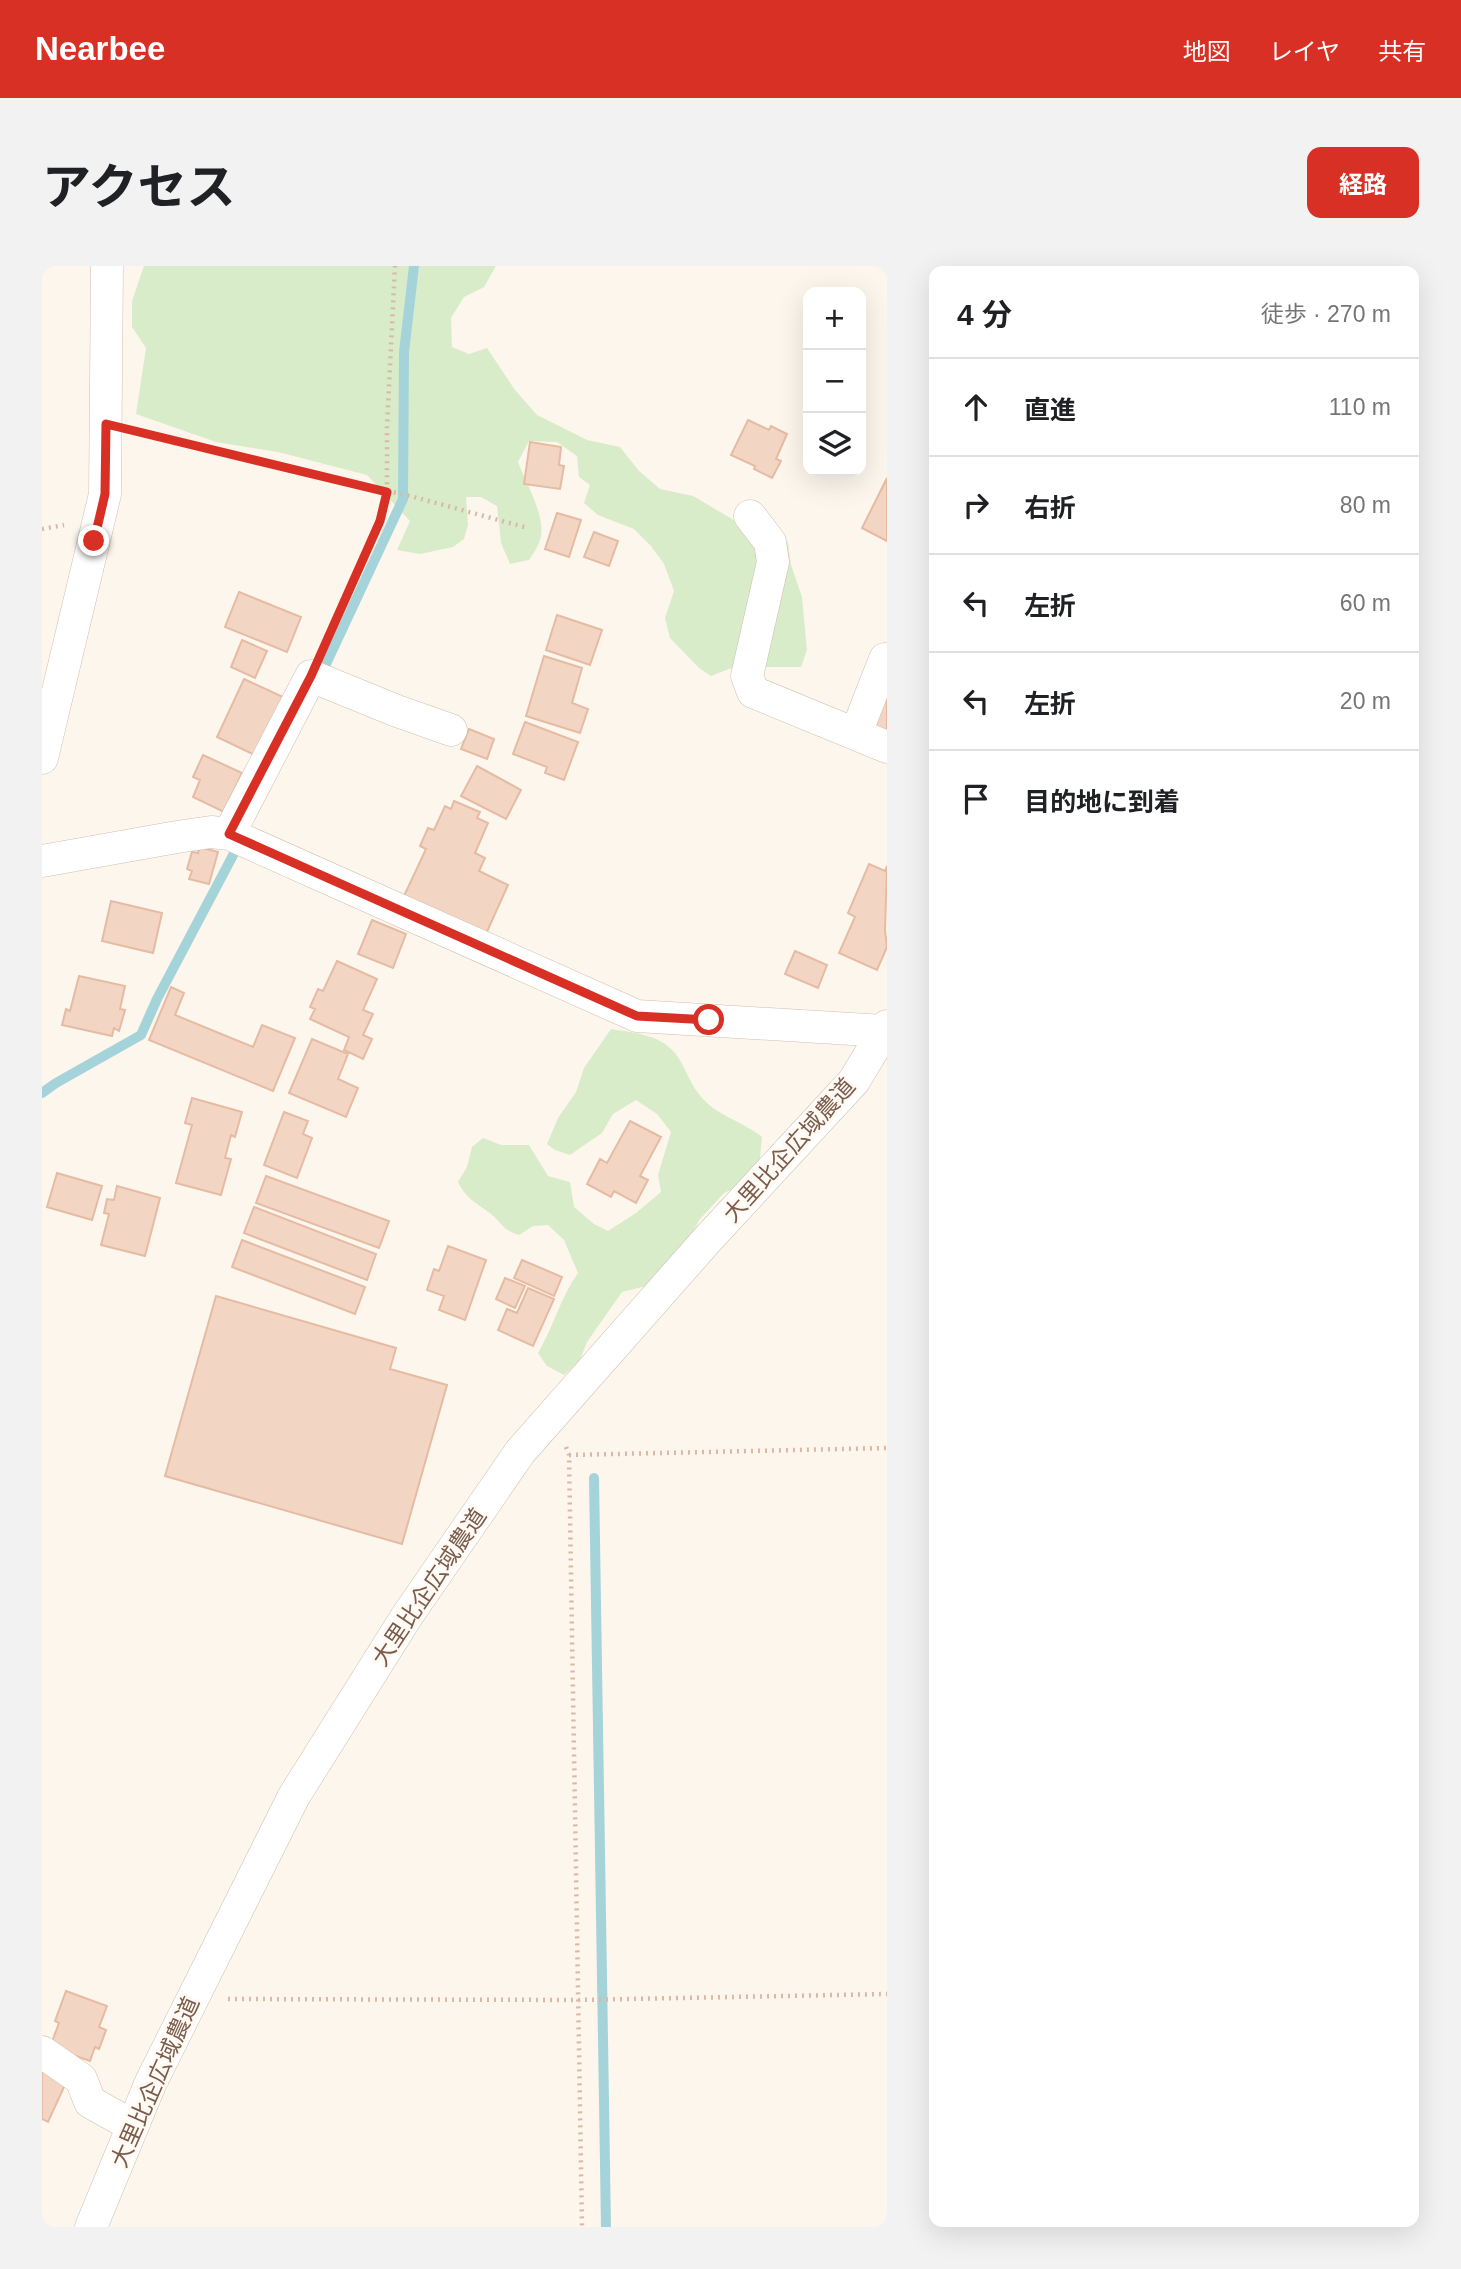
<!DOCTYPE html>
<html lang="ja">
<head>
<meta charset="utf-8">
<style>
  :root { --surface:#fff; --page:#f2f2f2; --text:#202124; --muted:#757577; --line:#e0e0e0; --accent:#d93025 }
  body { margin:0; font-family:Arial,"Noto Sans JP",sans-serif; background:var(--page); color:var(--text) }
  .controls { position:absolute; right:21px; top:21px; display:grid; overflow:hidden; border-radius:14px; box-shadow:0 7px 28px #0002 }
  .controls button { width:63px; height:63px; display:grid; place-items:center; padding:0; border:0; border-bottom:2px solid var(--line); background:var(--surface); color:var(--text); font:35px sans-serif }
  .stop { position:absolute; width:21px; height:21px; margin:-16px; border:5px solid #d93025; border-radius:50%; background:#fff }
  .stop.end { background:#d93025; border-color:#fff; box-shadow:0 2px 7px #0008 }
  .list { margin:0; padding:0; list-style:none }
  h2 { display:flex; justify-content:space-between; align-items:center; height:91px; margin:0; padding:0 28px; font-size:30px }
  h2 small { font-size:23px; font-weight:400; color:var(--muted) }
  .list li { display:grid; grid-template-columns:46px 1fr auto; gap:21px; align-items:center; box-sizing:border-box; height:98px; padding:0 28px; border-top:2px solid var(--line) }
  .list b { display:block; font-size:26px; white-space:nowrap }
  .list em { font-size:23px; font-style:normal; color:var(--muted) }
  .icon { flex:none; width:38px; height:38px; fill:none; stroke:currentColor; stroke-width:2; stroke-linecap:round; stroke-linejoin:round }
  .map { position:relative; flex:none; width:845px; height:1961px; overflow:hidden; border-radius:14px }
  header { display:flex; align-items:center; gap:42px; box-sizing:border-box; height:98px; padding:0 35px; background:var(--accent); color:#fff }
  header strong { font-size:33px }
  nav { display:flex; gap:38px; margin-inline-start:auto; font-size:24px }
  .intro { display:flex; align-items:center; justify-content:space-between; box-sizing:border-box; height:168px; padding:0 42px }
  h1 { margin:0; font-size:49px }
  .button { padding:18px 32px; border-radius:14px; background:var(--accent); color:#fff; font-size:24px; font-weight:700 }
  main { display:flex; gap:42px; padding:0 42px }
  aside { flex:1; background:var(--surface); border-radius:14px; box-shadow:0 7px 28px #0002 }
  .map>svg:first-child { display:block }
  .green { fill:#d8ecc9 }
  .lines { fill:none; stroke-linecap:round; stroke-linejoin:round }
  .stream { stroke:#a5d3da; stroke-width:10 }
  .building { fill:#f3d5c3; stroke:#e6bba3; stroke-width:2 }
  .minor-casing { stroke:#d1beb0; stroke-width:33 }
  .path { stroke:#d9b8a5; stroke-width:4.5; stroke-dasharray:2 5; stroke-linecap:butt }
  .minor { stroke:#fff; stroke-width:32 }
  .route { stroke:#d93025; stroke-width:9 }
  .labels { text-anchor:middle; stroke-width:6; stroke-linejoin:round; paint-order:stroke }
  .street-label { font-size:23px; fill:#7a5c4d; stroke:#fffaf3 }
</style>
</head>
<body>
<header>
<strong>Nearbee</strong>
<nav><a>地図</a><a>レイヤ</a><a>共有</a></nav>
</header>
<div class="intro"><h1>アクセス</h1><a class="button">経路</a></div>
<main>
<div class="map">
<svg width="845" height="1961" viewBox="0 0 845 1961">
  <rect width="100%" height="100%" fill="#fdf6ec"/>
  <path class="green" d="M102 0H454L442 21 422 31 409 52 410 81 427 88 445 82 473 124 495 149 545 174 578 181 597 205 618 223 651 230 695 256 733 261 746 277 749 299 760 331 765 384 759 401H692L669 410 657 402 628 372 623 352 632 325 622 298 609 280 592 263 556 249 542 237 548 219 537 211 535 190 515 176 487 175 476 196C484 218 505 251 498 274 496 281 491 288 487 294L468 298 459 277 455 240 439 231H424L426 259 422 273 411 281 378 288 355 284 368 255 325 209 236 186 174 176 94 148 104 82 90 61V35Z
    M569 763C592 767 617 768 633 787 644 801 648 820 661 833 676 850 702 856 720 871L717 902 704 917 682 927 658 953 644 978 608 1019 580 1026 545 1076 537 1096 522 1109 505 1100 496 1087C512 1060 518 1032 536 1007L522 974 506 959 491 960 477 969C460 964 461 958 449 948 435 937 424 933 416 916L425 901 430 881 441 872 459 879H487L506 910 528 916 532 941 552 958 566 965 594 947 619 926 616 909 629 866 615 848 594 834 571 848 560 867 528 889 513 884 505 878 516 852 534 826 542 802Z"/>
  <g class="lines">
    <path class="stream" d="M278 411 361 233 362 86 372 0
      M0 827 14 817 99 769 115 733 198 576
      M552 1212 564 1961"/>
  </g>
  <path class="building" d="M706 154 727 164 729 160 745 168 734 193 739 195 730 212 712 203 713 200 689 189Z
    M488 176 519 181 517 199 522 200 518 223 482 218Z
    M845 212V275L820 262Z
    M515 247 539 254 527 291 503 283Z
    M552 266 576 275 567 300 542 291Z
    M197 326 259 351 245 386 183 361Z
    M515 349 560 364 548 399 504 384Z
    M200 374 225 385 213 412 189 401Z
    M502 390 540 402 530 437 546 443 538 467 484 450Z
    M202 413 241 431 215 490 175 471Z
    M845 423V466L830 460Z
    M483 456 536 476 522 514 503 507 505 501 471 488Z
    M427 463 452 473 445 493 419 483Z
    M161 489 200 507 182 546 151 531 158 514 151 511Z
    M435 500 479 524 464 553 419 530Z
    M412 535 438 546 435 552 446 557 433 587 443 592 437 605 466 619 444 668 362 630 384 583 378 580 386 562 392 564 403 540 409 543Z
    M158 581 176 586 167 618 147 613 150 605 145 603 150 586 156 587Z
    M827 598 843 605 845 600 843 664 845 681 835 704 797 687 813 651 806 647Z
    M69 635 120 647 111 687 60 675Z
    M330 654 364 668 351 702 316 688Z
    M753 685 785 699 776 722 743 708Z
    M295 695 335 713 321 744 331 748 321 769 330 773 321 793 302 784 307 771 268 753 273 743 268 741 276 723 281 725Z
    M37 710 83 720 78 743 83 744 77 765 72 762 70 770 20 759 24 743 28 745Z
    M129 721 142 727 133 749 211 781 220 759 253 772 231 825 107 774Z
    M270 773 306 788 296 813 316 822 304 851 247 827Z
    M150 832 200 846 193 871 189 869 183 892 189 893 179 929 134 917 150 859 143 857Z
    M242 846 266 855 261 868 270 872 255 912 222 899Z
    M588 855 619 871 598 910 606 914 594 937 572 925 569 931 545 918 558 893 565 897Z
    M15 907 60 920 50 954 5 941Z
    M224 910 347 955 337 982 214 937Z
    M75 920 118 932 103 990 59 979 67 948 62 947 65 933 72 934Z
    M212 941 334 988 325 1014 202 967Z
    M200 974 323 1021 313 1048 190 1001Z
    M406 980 444 994 423 1054 397 1044 402 1030 385 1024 392 1003 397 1005Z
    M480 994 520 1011 512 1030 472 1012Z
    M463 1012 483 1020 473 1042 454 1033Z
    M486 1022 512 1033 491 1080 456 1064 465 1043 475 1047Z
    M174 1030 354 1082 348 1103 405 1119 360 1278 123 1210Z
    M24 1725 65 1740 57 1761 64 1764 57 1783 53 1781 48 1795 8 1781 17 1757 13 1755Z
    M0 1797 27 1810 6 1856 0 1853Z"/>
  <g class="lines">
    <g class="minor-casing">
      <path id="minor" d="M708 250 728 276 731 296 705 410 711 426 845 481
        M814 467 843 393
        M0 492 63 228 65 0
        M187 568 269 410 355 445 409 464
        M0 595 135 571 169 566 187 568 595 750 842 765
        M0 1786 39 1813 48 1836 91 1860
        M49 1961 109 1816 252 1530 365 1350 478 1186 665 974 812 815 845 760"/>
    </g>
    <path class="path" d="M93 165 372 231 486 262
      M0 263 22 259
      M283 381 338 255 345 226V161L353 0
      M524 1181 527 1189 540 1961
      M527 1189 845 1182
      M186 1733 536 1734 845 1728"/>
    <use href="#minor" class="minor"/>
  </g>
  <g class="lines">
    <path class="route" d="M52 275 63 228 64 158 345 226 338 255 269 410 187 568 595 750 667 754"/>
  </g>
  <g class="labels">
    <g class="street-label">
      <text transform="translate(747 884) rotate(-48)" y="8">大里比企広域農道</text>
      <text transform="translate(387 1321) rotate(-56)" y="8">大里比企広域農道</text>
      <text transform="translate(113 1816) rotate(-66)" y="8">大里比企広域農道</text>
    </g>
  </g>
</svg>
<div class="controls">
<button>+</button>
<button>−</button>
<button><svg class="icon" aria-label="layers" viewBox="0 0 24 24"><path d="M12 4l9 5-9 5-9-5zM3 14l9 5 9-5"/></svg></button>
</div>
<div class="stop" style="left:667px;top:754px"></div>
<div class="stop end" style="left:52px;top:275px"></div>
</div>
<aside>
<h2>4 分<small>徒歩 · 270 m</small></h2>
<ul class="list">
<li><svg class="icon" aria-label="ahead" viewBox="0 0 24 24"><path d="M12 20V5M6 11l6-6 6 6"/></svg><div><b>直進</b></div><em>110 m</em></li>
<li><svg class="icon" aria-label="right" viewBox="0 0 24 24"><path d="M7 20v-9h11M14 6l5 5-5 5"/></svg><div><b>右折</b></div><em>80 m</em></li>
<li><svg class="icon" aria-label="left" viewBox="0 0 24 24"><path d="M17 20v-9H6M10 6l-5 5 5 5"/></svg><div><b>左折</b></div><em>60 m</em></li>
<li><svg class="icon" aria-label="left" viewBox="0 0 24 24"><path d="M17 20v-9H6M10 6l-5 5 5 5"/></svg><div><b>左折</b></div><em>20 m</em></li>
<li><svg class="icon" aria-label="arrive" viewBox="0 0 24 24"><path d="M6 21V4h12l-3 4 3 4H6"/></svg><div><b>目的地に到着</b></div></li>
</ul>
</aside>
</main>
</body>
</html>
